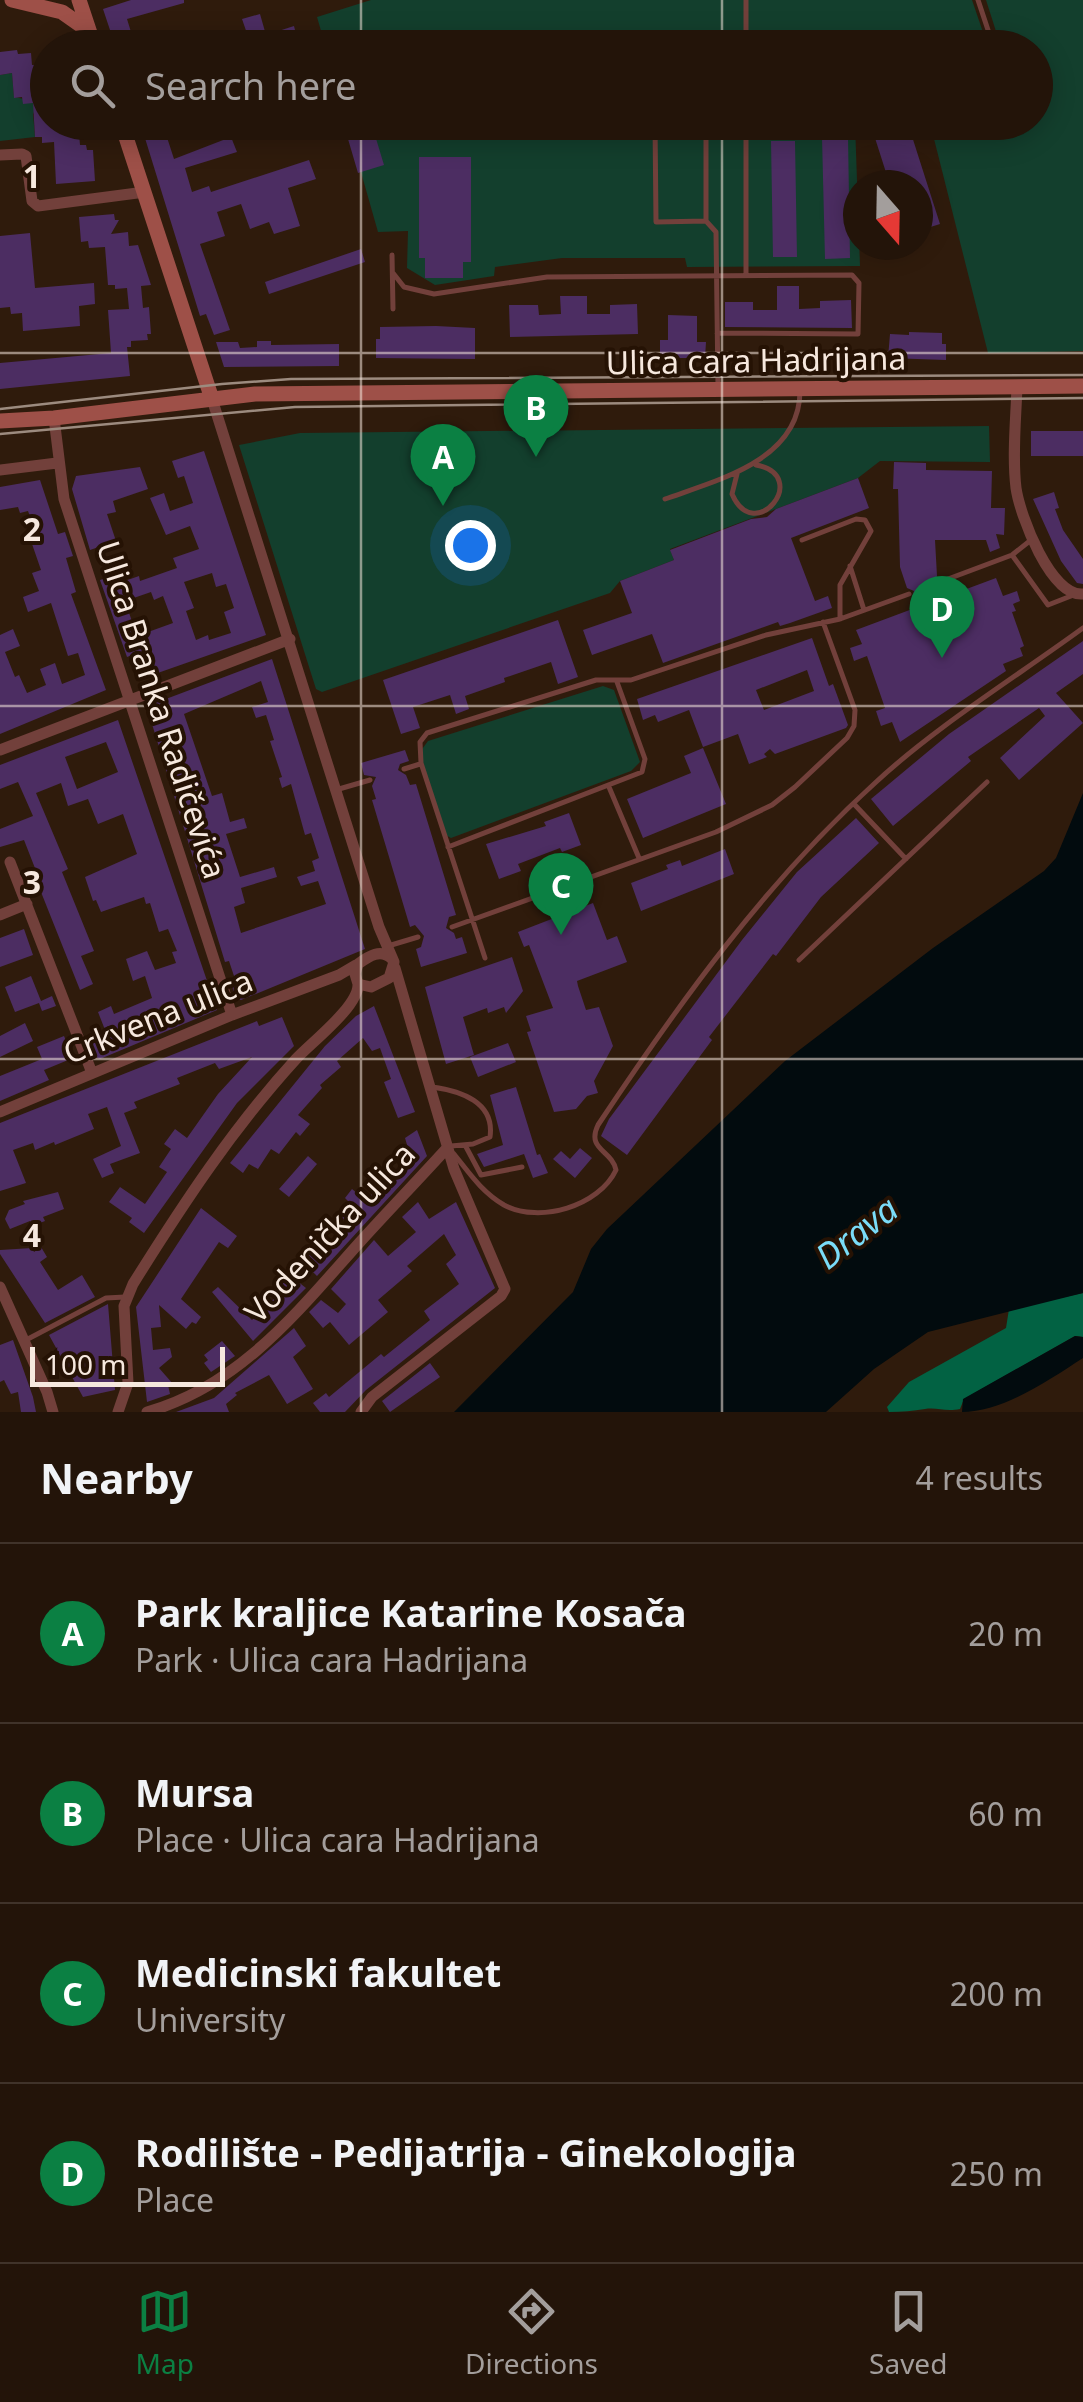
<!DOCTYPE html>
<html lang="en">
<head>
<meta charset="utf-8">
<style>
  :root { --surface:#231409; --page:#2f2117; --text:#f1f3f6; --muted:#a39e9c; --line:#40332a; --accent:#0b8043 }
  body { margin:0; font-family:"Noto Sans",sans-serif; background:var(--page); color:var(--text) }
  .compass { position:absolute; left:843px; top:170px; width:90px; height:90px; border-radius:50%; background:var(--surface); box-shadow:0 5px 25px #0003; rotate:160deg }
  .scale { position:absolute; left:30px; bottom:25px; width:195px; box-sizing:border-box; padding-left:10px; border:5px solid #f6e8de; border-top:0; font-size:28px; line-height:35px; white-space:nowrap; color:#f6e8de; -webkit-text-stroke:8px #251204; paint-order:stroke }
  .you { position:absolute; left:470px; top:545px; width:35px; height:35px; margin:-25px; border:8px solid #fff; border-radius:50%; background:#1a73e8; box-shadow:0 0 0 15px #1a73e833 }
  .badge { display:grid; place-items:center; width:65px; height:65px; border-radius:50%; background:var(--accent); color:#fff; font-size:32px; font-weight:700 }
  .pin { position:absolute; translate:-50% -82px; filter:drop-shadow(0 2px 5px #0008) }
  .pin::after { content:''; position:absolute; top:52px; width:35px; height:30px; background:inherit; clip-path:polygon(0 0,100% 0,50% 100%) }
  .list { margin:0; padding:0; list-style:none }
  h2 { display:flex; justify-content:space-between; align-items:center; height:130px; margin:0; padding:0 40px; font-size:42px }
  h2 small { font-size:32px; font-weight:400; color:var(--muted) }
  .list li { display:grid; grid-template-columns:65px 1fr auto; gap:30px; align-items:center; box-sizing:border-box; height:180px; padding:0 40px; border-top:2px solid var(--line) }
  .list b { display:block; font-size:38px; white-space:nowrap }
  .list p { margin:0; font-size:32px; white-space:nowrap; color:var(--muted) }
  .list em { font-size:32px; font-style:normal; color:var(--muted) }
  .icon { flex:none; width:55px; height:55px; fill:none; stroke:currentColor; stroke-width:2; stroke-linecap:round; stroke-linejoin:round }
  .map { position:relative; flex:none; width:1083px; height:1412px; overflow:hidden }
  .search { position:absolute; background:var(--surface); box-shadow:0 5px 25px #0003; left:30px; right:30px; top:30px; height:110px; display:flex; align-items:center; gap:25px; box-sizing:border-box; padding:0 35px; border-radius:55px; color:var(--muted); font-size:38px }
  .sheet { height:850px; background:var(--surface) }
  nav { display:flex; justify-content:space-around; align-items:center; box-sizing:border-box; height:140px; border-top:2px solid var(--line); background:var(--surface); font-size:28px; color:var(--muted) }
  nav a { display:grid; justify-items:center; gap:5px }
  nav .on { color:var(--accent) }
  .map>svg:first-child { display:block }
  .green { fill:#133f2d }
  .forest { fill:#026243 }
  .water { fill:#020b0e }
  .building { fill:#4c2d62; fill-rule:evenodd }
  .lines { fill:none; stroke-linecap:round; stroke-linejoin:round }
  .lane { stroke:#72403b; stroke-width:5 }
  .street { stroke:#72403b; stroke-width:11 }
  .secondary { stroke:#9e5048; stroke-width:15 }
  .tram { stroke:#9c8b7f; stroke-width:2.5 }
  .grid { fill:none; stroke:#f6e8de; stroke-width:2.5; stroke-opacity:0.55 }
  .labels { text-anchor:middle; stroke-width:8; stroke-linejoin:round; paint-order:stroke }
  .street-label { font-size:32px; fill:#f6e8de; stroke:#251204 }
  .water-label { font-size:35px; font-style:italic; fill:#7adcf8; stroke:#251204 }
  .grid-label { font-size:32px; text-anchor:middle; font-weight:bold; fill:#f6e8de; stroke:#251204; stroke-width:8; stroke-linejoin:round; paint-order:stroke }
</style>
</head>
<body>
<div class="map">
<svg width="1083" height="1412" viewBox="0 0 1083 1412">
  <rect width="100%" height="100%" fill="#2f1b0c"/>
  <path class="green" d="M371 0H972L988 47 326 48 317 17Z
    M986 0H1083V351L988 353 930 123 1036 122V48L1001 47Z
    M12 73 14 97 40 102 33 114 35 137 0 141V75Z
    M347 123H855L860 266 687 267 685 258H562L495 267 494 276 435 285 407 268 408 231 378 232Z
    M989 426 990 462 880 461 858 478 670 549 674 560 620 581 610 593 322 692 316 689 239 445 300 433Z
    M603 686 614 690 640 762 631 771 451 838 442 833 420 752 428 741Z"/>
  <path class="forest" d="M1083 1293V1337L1075 1336 964 1399 960 1409C945 1412 937 1407 925 1409 913 1411 902 1412 889 1412L887 1407 909 1382 1006 1328 1009 1309Z"/>
  <path class="water" d="M1083 793V1293L928 1332 874 1369 826 1412H454L573 1292 591 1249 607 1229 785 1061 933 948 1044 871 1056 858Z
    M1075 1336 1083 1337V1358C1049 1380 1003 1412 962 1412L963 1399Z"/>
  <path class="building" d="M131 0H184V3L127 19 136 48H116L103 9Z
    M260 14 266 35 294 26 297 38 267 48H252L242 19Z
    M17 50 18 54 31 53 32 65 48 64V122H78L80 145H86L87 150H93L95 181 56 184 54 142 42 143V137H35L33 103 23 104 22 97 14 98 12 73 0 75V52Z
    M140 122H162L174 159 231 137 237 152 185 168 192 192 209 186 211 192 309 160 316 179 288 188 300 226 274 234 269 222 250 229 241 204 217 212 225 236 200 244 230 330 214 335 206 314 200 316Z
    M343 122H371L384 165 358 173Z
    M909 127 940 224 918 231V185H890L875 138Z
    M822 137H848L850 258 825 259Z
    M771 141H795L797 257H773Z
    M419 157H471V262H463V278H425V258H419Z
    M114 214 115 220H119L111 234 128 232 129 246 138 245 151 285 141 286 143 308 149 307 151 334H147L148 340 131 341V347H127L130 376 0 389V363L111 353 108 310 129 309 127 288 115 289V285H108L105 247 89 248 88 241 81 242 79 217Z
    M30 233 35 288 94 283 95 304 79 306 80 326 23 331 22 313 11 314 10 307 0 308V236Z
    M361 249 365 262 269 294 265 282Z
    M777 286H799V309L820 308V301L851 300 852 328 725 327V302H753V310H777Z
    M560 296H587V314H610V305L637 304 638 334 510 337 509 305H538L539 315 561 314Z
    M668 315 697 316V342H706L705 358H660V340H668Z
    M436 326 475 328V359L376 358V339H380V327Z
    M909 332 942 333V344H946V360L888 358 890 334 909 335Z
    M257 341H271V345L339 344V366L224 367 216 342H238L240 348 257 347Z
    M1031 431H1083V456H1031Z
    M204 451 266 635 152 675 143 651 127 657 100 580 116 575 119 583 139 576 140 581 177 568 173 558 199 549 190 526 166 535 150 498 164 493 170 511 193 503 184 476 178 478 172 461ZM212 573 216 587 226 584 234 608 224 612 231 633 209 640 208 635 196 640 186 611 194 608 184 582ZM151 592 154 600 163 596 173 623 137 636 125 601Z
    M894 462 926 463V470L992 471 991 508H1005L1004 535 996 534 1000 548 990 552 986 540H935L937 576 934 583 942 588 945 597 996 578 1003 596 1017 591 1020 601 1013 604 1016 611 1012 612 1024 646 1020 648 1023 656 1003 664 1006 671 900 742 892 722 881 726 876 711 885 708 867 656 854 661 850 648 862 644 856 630 915 608 911 600 914 591 907 588 900 567 898 489H893Z
    M140 467 148 489 113 501 116 512 107 514 116 541 90 550 72 489 76 476Z
    M858 478 869 508 791 538 815 601 828 596 832 608 790 623 780 626 778 622 663 663 652 634 592 655 583 630 632 613 620 581 674 560 670 550 751 519 767 517 776 509Z
    M40 480 58 534 65 532 73 556 66 558 76 592 71 594 106 690 0 734V635L13 629 20 646 5 652 15 677 19 675 27 693 46 685 40 669 55 663 62 684 85 675 78 653 68 656 51 603 28 612 23 597 39 591 32 573 41 570 32 544 39 542 28 511 20 513 18 507 0 510V487Z
    M1054 492 1059 508 1055 509 1063 530 1083 559V584L1077 583 1061 561 1033 499Z
    M558 620 578 677 558 684 551 662 504 678 505 682 465 696 469 709 456 714 450 695 413 707 420 728 401 734 383 680Z
    M812 638 829 686 833 684 848 725 846 728 775 754 770 749 764 754 767 757 749 764 738 734 703 747 689 710 658 722 655 715 643 720 637 699ZM807 670 814 691 764 710 756 690Z
    M1083 641V674L1056 693 1083 723 1019 780 1000 758 1045 716 1039 708 968 757 971 761 893 826 871 799 949 734Z
    M272 659 365 949 241 1000 236 998 232 986 237 985 229 961 225 962 148 711 150 705ZM261 681 268 702 252 707 256 718 266 715 274 740 270 741 282 777 279 778 282 788 291 784 305 835 311 833 319 858 312 861 315 871 297 877 301 886 318 881 326 904 241 933 234 907 245 903 241 888 277 877 274 867 240 877 226 834 247 828 244 818 230 822 222 793 212 796 184 714Z
    M118 720 217 1010 100 1059 96 1057 90 1042 107 1035 98 1012 111 1006 114 1014 152 998 145 976 133 981 126 959 147 951 155 970 176 963 172 952 177 951 168 929 159 932 150 903 146 904 144 897 101 912 96 900 93 901 85 877 137 854 123 814 98 824 88 799 68 806 61 783 36 793 68 869 62 872 94 951 81 956 93 984 80 990 37 882 40 881 24 840 0 847V829L33 816 18 782 0 789V765ZM106 742 118 772 77 789 65 757Z
    M703 748 726 804 643 838 627 799 691 773 684 756Z
    M405 750 409 761 400 764 398 770 406 775 410 785 416 784 456 915 449 917 446 928 454 933 456 939 462 937 467 953 421 967 416 949 421 947 424 936 415 925 410 927 372 800 376 799 372 786 376 777 364 775 361 763Z
    M569 813 581 845 562 852 560 848 518 864 521 871 499 879 486 844 546 826 544 822Z
    M856 818 879 843 821 897 776 956 773 954 709 1037 712 1040 627 1155 601 1136 609 1119 742 940 797 872Z
    M725 849 734 874 641 911 631 883 668 869 666 865 680 860 682 866Z
    M593 903 607 940 617 936 627 962 577 981 578 986 586 1010 599 1007 613 1046 594 1081 598 1093 587 1096 576 1109 554 1112 527 1032 531 1031 526 1016 553 1008 529 945 524 947 518 932Z
    M24 929 33 955 0 967V938Z
    M512 957 523 991 506 1013 504 1007 488 1013 487 1008 463 1017 474 1055 446 1064 425 987Z
    M31 976 41 1001 52 996 56 1006 42 1011 39 1003 15 1012 5 987Z
    M374 1006 415 1112 398 1118 384 1082 391 1079 380 1048 372 1051 363 1038 337 1061 341 1067 320 1085 322 1088 298 1115 310 1124 300 1136 296 1132 279 1154 271 1149 258 1169 249 1164 243 1173 230 1163 325 1046 356 1016Z
    M282 1017 294 1046 237 1103 144 1233 129 1222 132 1218 109 1202 120 1187 145 1204 167 1172 159 1167 171 1149 164 1144 175 1129 187 1138 218 1094 252 1057 219 1069 215 1063 177 1078 180 1084 134 1102 137 1108 124 1113 140 1153 110 1164 114 1173 102 1178 93 1159 121 1146 107 1107 88 1114 94 1129 55 1145 54 1142 35 1150 33 1143 13 1150 26 1183 0 1191V1123L257 1021 259 1026Z
    M25 1023 33 1041 0 1057V1036Z
    M64 1036 73 1058 44 1070 49 1080 0 1101V1076L42 1059 37 1047Z
    M508 1043 516 1062 478 1077 470 1057Z
    M516 1087 537 1155 540 1154 548 1173 533 1178 524 1154 484 1167 477 1154 503 1145 490 1095Z
    M417 1130 427 1156 317 1276 299 1258 322 1232 333 1242 349 1224 339 1215 350 1203 345 1198 352 1189 365 1200 377 1190 380 1193 400 1171 397 1169 410 1155 405 1138Z
    M580 1148 592 1158 575 1178 553 1159 561 1151 570 1159Z
    M308 1156 317 1164 289 1197 279 1189Z
    M58 1192 64 1209 43 1217 45 1221 32 1226 30 1221 10 1229 5 1219 9 1210 25 1204 23 1201Z
    M418 1202 429 1219 456 1202 495 1288 366 1390 345 1412H320L313 1403 326 1393 329 1397 381 1354 384 1357 430 1320 424 1311 459 1284 446 1264 456 1255 444 1234 407 1266 412 1271 378 1300 388 1312 349 1345 330 1322 323 1328 309 1312 321 1300 338 1313 346 1304 331 1289 374 1240 388 1256 416 1232 402 1217Z
    M201 1208 237 1236 228 1248 219 1242 181 1299 201 1317 196 1324 192 1322 186 1329 159 1305 161 1327 151 1328 153 1350 170 1348 172 1357 159 1368 173 1384 168 1385 170 1394 147 1402 136 1307Z
    M41 1247 47 1257 40 1262 58 1290 82 1275 95 1297 45 1323 0 1254V1250L32 1248 34 1252Z
    M287 1273 306 1288 253 1341 212 1292 218 1287 252 1320 279 1294 272 1288Z
    M108 1304 115 1390 83 1397 49 1335Z
    M294 1328 306 1346 293 1357 313 1389 287 1404 269 1375 235 1393 237 1395 226 1404 229 1412H176L214 1398Z
    M13 1340 33 1397 36 1412H21L18 1392 11 1394 4 1380 0 1382V1345Z
    M222 1341 235 1356 211 1372 204 1363 208 1360 204 1355Z
    M430 1363 440 1377 390 1412 382 1401Z"/>
  <g class="lines">
    <path class="lane" d="M746 0V48
      M978 0 994 48
      M655 122 656 222 706 221
      M706 122V221L716 232 718 386
      M746 122V275
      M392 255 393 309
      M393 273 404 287 434 294 547 277 852 275 859 283 858 334 717 333
      M737 474 732 494C755 547 812 475 756 465
      M665 499C718 480 800 460 800 391
      M802 540 856 519 865 520 871 531 840 585V619
      M1012 555 1048 605 1071 596
      M850 566 864 610
      M940 582 1012 555 1031 540
      M404 769 420 764
      M609 787 639 858
      M339 789 370 780
      M854 804 906 859
      M448 847 642 772 645 759 617 682
      M452 927 716 832 772 805 795 787 847 738 854 726 855 710 823 622
      M388 946 418 937
      M485 958 421 763 420 742 427 733 596 680H631L766 635 840 619 909 594
      M799 960 987 782
      M432 1087C461 1091 495 1102 490 1137L473 1144 451 1146
      M465 1145 481 1175 522 1167
      M454 1154C470 1174 482 1192 504 1205 540 1224 599 1206 616 1170 612 1150 586 1150 598 1125 679 1003 766 882 875 783 935 727 1016 677 1083 628
      M26 1340 106 1298 125 1297"/>
    <path class="street" d="M0 155 22 154 26 156 32 201 38 206 145 192
      M1017 386C1016 419 1012 455 1016 488 1020 516 1051 597 1083 594
      M212 399 379 927 394 962 389 978 371 987 358 984 355 974 358 964C369 956 381 948 392 959
      M54 418 64 499 232 1015
      M0 470 57 463
      M0 750 290 639
      M10 862 92 1073
      M0 915 27 904
      M0 1112 232 1015 339 975 356 965
      M0 1287 47 1392 53 1412
      M118 1412 128 1383 124 1306 133 1284C183 1204 233 1128 296 1059 313 1041 359 1006 358 984
      M147 1412C240 1386 298 1311 360 1242 389 1210 419 1179 448 1147
      M361 1412 372 1397 501 1296 505 1289 454 1169 395 968"/>
    <path class="secondary" d="M12 0 62 12 89 31
      M79 0 95 48
      M121 122 212 399
      M0 421 54 418 255 394 1083 386"/>
    <path class="tram" d="M0 409 222 384 291 379 1083 375
      M0 434 295 407 1083 398"/>
  </g>
  <path class="grid" d="M361 0V48M722 0V48M361 122V1412M722 122V1412M0 353H1083M0 706H1083M0 1059H1083"/>
  <g class="labels">
    <g class="street-label">
      <text transform="translate(756 361) rotate(-1)" y="11">Ulica cara Hadrijana</text>
      <text transform="translate(161 710) rotate(72)" y="11">Ulica Branka Radičevića</text>
      <text transform="translate(158 1017) rotate(-22)" y="11">Crkvena ulica</text>
      <text transform="translate(330 1233) rotate(-47)" y="11">Vodenička ulica</text>
    </g>
    <g class="water-label">
      <text transform="translate(857 1233) rotate(-38)" y="12">Drava</text>
    </g>
  </g>
  <g class="grid-label">
    <text x="32" y="188">1</text>
    <text x="32" y="541">2</text>
    <text x="32" y="894">3</text>
    <text x="32" y="1247">4</text>
  </g>
</svg>
<svg class="compass" viewBox="-18 -18 36 36"><path d="M0-13l5 13h-10z" fill="#e53935"/><path d="M0 13l5-13h-10z" fill="#a39e9c"/></svg>
<div class="scale">100 m</div>
<div class="you"></div>
<div class="pin badge" style="left:443px;top:506px">A</div>
<div class="pin badge" style="left:536px;top:457px">B</div>
<div class="pin badge" style="left:561px;top:935px">C</div>
<div class="pin badge" style="left:942px;top:658px">D</div>
<div class="search"><svg class="icon" aria-label="search" viewBox="0 0 24 24"><circle cx="10" cy="10" r="6"/><path d="M15 15l6 6"/></svg>Search here</div>
</div>
<section class="sheet">
<h2>Nearby<small>4 results</small></h2>
<ul class="list">
<li><span class="badge">A</span><div><b>Park kraljice Katarine Kosača</b><p>Park · Ulica cara Hadrijana</p></div><em>20 m</em></li>
<li><span class="badge">B</span><div><b>Mursa</b><p>Place · Ulica cara Hadrijana</p></div><em>60 m</em></li>
<li><span class="badge">C</span><div><b>Medicinski fakultet</b><p>University</p></div><em>200 m</em></li>
<li><span class="badge">D</span><div><b>Rodilište - Pedijatrija - Ginekologija</b><p>Place</p></div><em>250 m</em></li>
</ul>
</section>
<nav>
<a class="on"><svg class="icon" aria-label="map" viewBox="0 0 24 24"><path d="M3 6l6-2 6 2 6-2v14l-6 2-6-2-6 2zM9 4v14M15 6v14"/></svg>Map</a>
<a><svg class="icon" aria-label="directions" viewBox="0 0 24 24"><path d="M12 3l9 9-9 9-9-9zM9 14v-3h6M13 9l2 2-2 2"/></svg>Directions</a>
<a><svg class="icon" aria-label="saved" viewBox="0 0 24 24"><path d="M7 4h10v16l-5-4-5 4z"/></svg>Saved</a>
</nav>
</body>
</html>
